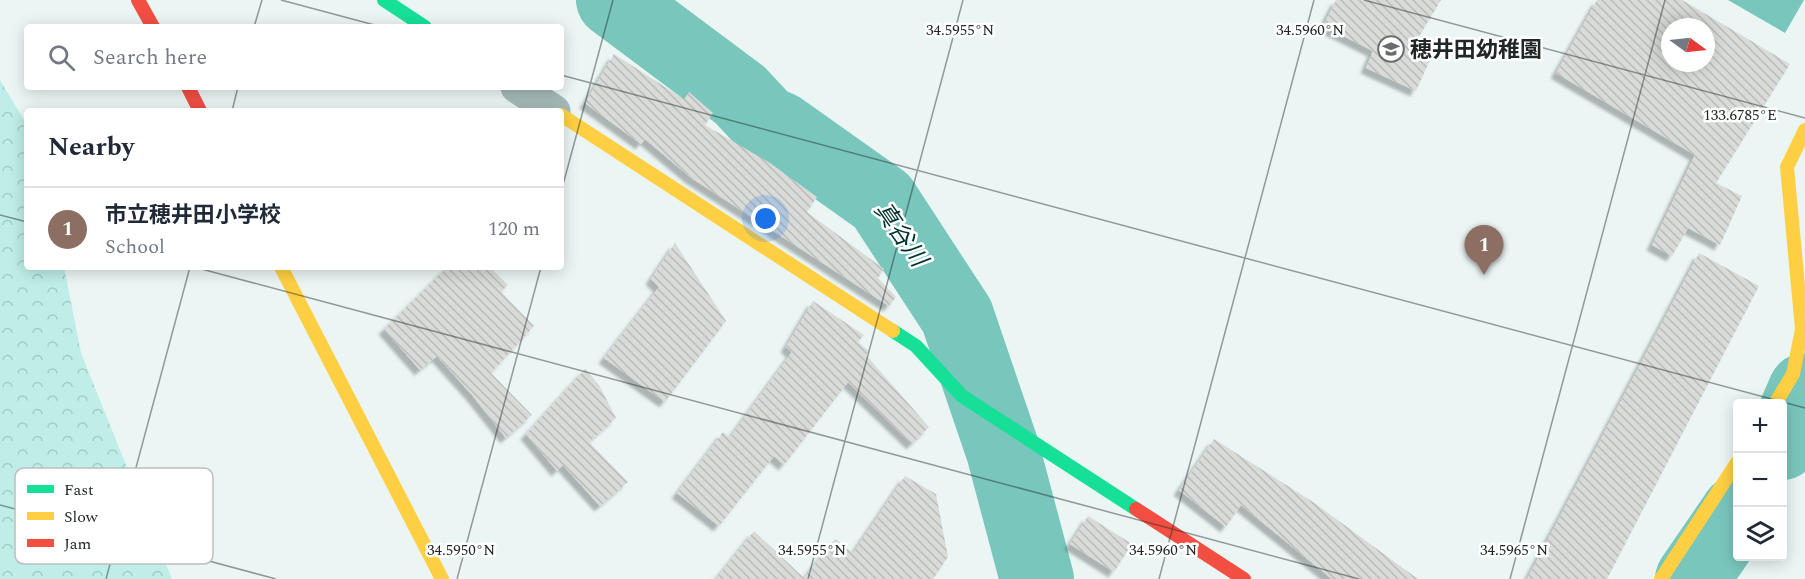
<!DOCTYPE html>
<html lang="en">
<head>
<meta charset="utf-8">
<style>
  :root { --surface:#fff; --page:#f2f2f3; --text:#1f2937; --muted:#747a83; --line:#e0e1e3; --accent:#db2777 }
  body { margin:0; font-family:Spectral,"Noto Sans JP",serif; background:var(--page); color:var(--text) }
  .controls { position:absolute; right:18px; bottom:18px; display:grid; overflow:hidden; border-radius:6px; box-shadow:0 3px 15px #0003 }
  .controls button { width:54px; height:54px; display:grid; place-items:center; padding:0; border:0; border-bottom:2px solid var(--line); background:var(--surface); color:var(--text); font:30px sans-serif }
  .compass { position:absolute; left:1661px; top:18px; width:54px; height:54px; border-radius:50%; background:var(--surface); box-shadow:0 3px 15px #0003; rotate:105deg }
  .you { position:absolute; left:766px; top:219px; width:21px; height:21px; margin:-15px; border:4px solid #fff; border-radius:50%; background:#1a73e8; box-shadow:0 0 0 9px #1a73e833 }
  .badge { display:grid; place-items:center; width:39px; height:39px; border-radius:50%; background:var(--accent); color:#fff; font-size:20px; font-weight:700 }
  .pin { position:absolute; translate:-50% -50px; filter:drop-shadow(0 2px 3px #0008) }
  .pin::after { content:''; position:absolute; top:32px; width:21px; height:18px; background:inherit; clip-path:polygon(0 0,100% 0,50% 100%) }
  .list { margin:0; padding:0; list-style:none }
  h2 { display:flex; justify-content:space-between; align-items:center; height:78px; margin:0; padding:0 24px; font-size:26px }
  h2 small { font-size:20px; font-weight:400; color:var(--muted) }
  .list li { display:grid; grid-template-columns:39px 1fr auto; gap:18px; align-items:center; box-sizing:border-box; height:84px; padding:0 24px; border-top:2px solid var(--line) }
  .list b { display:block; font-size:22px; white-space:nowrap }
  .list p { margin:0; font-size:20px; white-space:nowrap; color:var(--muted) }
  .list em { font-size:20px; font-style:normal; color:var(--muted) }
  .icon { flex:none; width:33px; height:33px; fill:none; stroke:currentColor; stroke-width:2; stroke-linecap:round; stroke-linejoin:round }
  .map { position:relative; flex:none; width:1805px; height:579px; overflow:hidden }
  .search { position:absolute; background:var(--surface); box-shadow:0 3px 15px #0003; left:24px; top:24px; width:540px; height:66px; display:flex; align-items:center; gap:15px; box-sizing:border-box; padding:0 21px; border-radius:6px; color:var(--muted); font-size:22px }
  .panel { position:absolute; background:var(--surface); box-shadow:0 3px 15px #0003; left:24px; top:108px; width:540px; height:162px; border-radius:6px }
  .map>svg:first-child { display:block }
  .forest { fill:url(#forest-crowns) }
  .water { fill:#79c6bd }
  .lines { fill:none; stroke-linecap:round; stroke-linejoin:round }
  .river { stroke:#79c6bd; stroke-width:74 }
  .building { fill:url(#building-back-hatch); fill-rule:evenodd; filter:url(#shadow) }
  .street { stroke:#a5bab7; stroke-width:33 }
  .fast { stroke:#16e098; stroke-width:14 }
  .slow { stroke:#ffcf43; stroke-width:14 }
  .jam { stroke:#f24e42; stroke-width:14 }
  .ticks { fill:none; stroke:#202726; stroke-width:1.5; stroke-opacity:0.45 }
  .labels { text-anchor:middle; stroke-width:5; stroke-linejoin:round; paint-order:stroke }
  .poi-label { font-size:22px; font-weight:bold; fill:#202726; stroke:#fff; text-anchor:start }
  .water-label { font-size:24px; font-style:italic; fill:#00332f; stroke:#fff }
  .key { fill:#fff; stroke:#bcbebe; stroke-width:1.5 }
  .key-label { font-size:16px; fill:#202726 }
  .ticks-label { font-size:15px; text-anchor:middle; fill:#202726; stroke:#fff; stroke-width:5; stroke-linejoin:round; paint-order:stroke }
</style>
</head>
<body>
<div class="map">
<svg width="1805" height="579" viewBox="0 0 1805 579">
  <defs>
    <pattern id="forest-crowns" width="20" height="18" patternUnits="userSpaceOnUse" patternTransform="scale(1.5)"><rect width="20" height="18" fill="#beeee7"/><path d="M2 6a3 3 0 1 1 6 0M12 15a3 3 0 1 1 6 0" fill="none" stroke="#a3ccc6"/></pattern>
    <pattern id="building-back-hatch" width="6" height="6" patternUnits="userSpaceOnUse" patternTransform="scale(1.5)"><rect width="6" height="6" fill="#d9dbd9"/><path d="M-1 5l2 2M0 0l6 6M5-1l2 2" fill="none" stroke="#babcba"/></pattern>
    <filter id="shadow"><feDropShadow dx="-5.5" dy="5.5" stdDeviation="1.5" flood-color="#0004"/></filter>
  </defs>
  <rect width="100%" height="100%" fill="#ebf6f4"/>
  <path class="forest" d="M0 80 27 125V267H64L81 353 172 579H0Z"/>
  <path class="water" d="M1728 0H1804L1785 33Z"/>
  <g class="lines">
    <path class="river" d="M613 0 740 95 768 125 779 128 882 201 957 316 1003 451 1037 579
      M1782 443 1805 390
      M1692 579 1738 512"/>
  </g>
  <path class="building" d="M1336 0H1441L1412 48 1430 60 1416 91 1366 68 1373 51 1323 26Z
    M1597 0H1682L1790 64 1716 183 1742 196 1720 245 1688 228 1672 256 1652 245 1695 155 1556 73ZM1670 27H1706V63H1670Z
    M614 54 684 99 689 92 713 113 705 125 770 163 817 197 807 212 884 269 878 278 896 297 889 306 690 177 645 139 641 144 585 103Z
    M675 243 726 321 665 402 604 358 659 287 651 279Z
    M1699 253 1759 286 1607 579H1527Z
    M447 267H490L508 285 501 292 534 326 491 373 532 415 506 438 472 395 437 356 420 370 384 329Z
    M813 301 864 335 858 342 869 351 866 355 929 427 912 444 848 382 784 465 774 456 719 526 677 493 723 432 730 437 792 352 786 347Z
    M585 369 599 385 616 418 589 442 628 482 600 506 563 465 557 471 526 434Z
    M1214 439 1313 502 1418 579H1332L1241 505 1226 527 1179 490Z
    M905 476 936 494 948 557 933 579H716L754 531 804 578 835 539 853 553Z
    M1088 516 1132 544 1114 572 1070 544Z"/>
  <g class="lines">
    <path class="street" d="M517 87 554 111"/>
    <path class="fast" d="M384 0 425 27
      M893 331 916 346 962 396 1136 509"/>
    <path class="slow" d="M561 115 893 331
      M281 267 442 579
      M1775 404 1793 374 1802 329 1787 167 1805 130
      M1661 579 1738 461"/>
    <path class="jam" d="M138 0 153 27
      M188 87 200 111
      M1136 509 1244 579"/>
  </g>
  <path class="ticks" d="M281 0 382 27M1364 0 1805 118M254 27 262 0M561 75 1805 408M232 111 238 87M561 192 613 0M0 215 27 222M194 267 1359 579M0 505 276 579M106 579 190 267M457 579 541 267M808 579 963 0M1159 579 1314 0M1510 579 1665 0"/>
  <defs>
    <g id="school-ring" transform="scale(1.35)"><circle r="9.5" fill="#fff" stroke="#676f6e" stroke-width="1.5"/><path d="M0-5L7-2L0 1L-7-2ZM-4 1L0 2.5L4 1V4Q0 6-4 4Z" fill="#676f6e"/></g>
  </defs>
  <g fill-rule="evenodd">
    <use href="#school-ring" x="1391" y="49"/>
  </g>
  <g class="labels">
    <g class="poi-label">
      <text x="1410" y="57">穂井田幼稚園</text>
    </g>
    <g class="water-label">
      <text transform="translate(901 234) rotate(55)" y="8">真谷川</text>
    </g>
  </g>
  <rect x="15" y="468" width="198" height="96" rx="9" class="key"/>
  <rect x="27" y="485" width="27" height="8" fill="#16e098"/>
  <rect x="27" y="512" width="27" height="8" fill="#ffcf43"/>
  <rect x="27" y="539" width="27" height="8" fill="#f24e42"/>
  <g class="key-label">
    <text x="64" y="495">Fast</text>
    <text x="64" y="522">Slow</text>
    <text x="64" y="549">Jam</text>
  </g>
  <g class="ticks-label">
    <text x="960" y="35">34.5955°N</text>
    <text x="1310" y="35">34.5960°N</text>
    <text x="1740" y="120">133.6785°E</text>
    <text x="461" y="555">34.5950°N</text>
    <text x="812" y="555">34.5955°N</text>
    <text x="1163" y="555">34.5960°N</text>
    <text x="1514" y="555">34.5965°N</text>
  </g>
</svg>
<div class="controls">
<button>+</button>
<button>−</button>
<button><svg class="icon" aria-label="layers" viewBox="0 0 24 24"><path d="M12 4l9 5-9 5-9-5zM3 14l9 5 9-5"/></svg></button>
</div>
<svg class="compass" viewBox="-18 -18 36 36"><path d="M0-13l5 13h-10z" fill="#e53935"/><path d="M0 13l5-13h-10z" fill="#747a83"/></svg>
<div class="you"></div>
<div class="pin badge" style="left:1484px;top:275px;background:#8d6e63">1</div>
<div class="search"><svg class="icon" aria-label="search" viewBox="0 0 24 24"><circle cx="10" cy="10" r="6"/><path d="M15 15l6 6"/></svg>Search here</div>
<section class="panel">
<h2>Nearby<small></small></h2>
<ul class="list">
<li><span class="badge" style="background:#8d6e63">1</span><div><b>市立穂井田小学校</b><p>School</p></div><em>120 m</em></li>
</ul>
</section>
</div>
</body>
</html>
